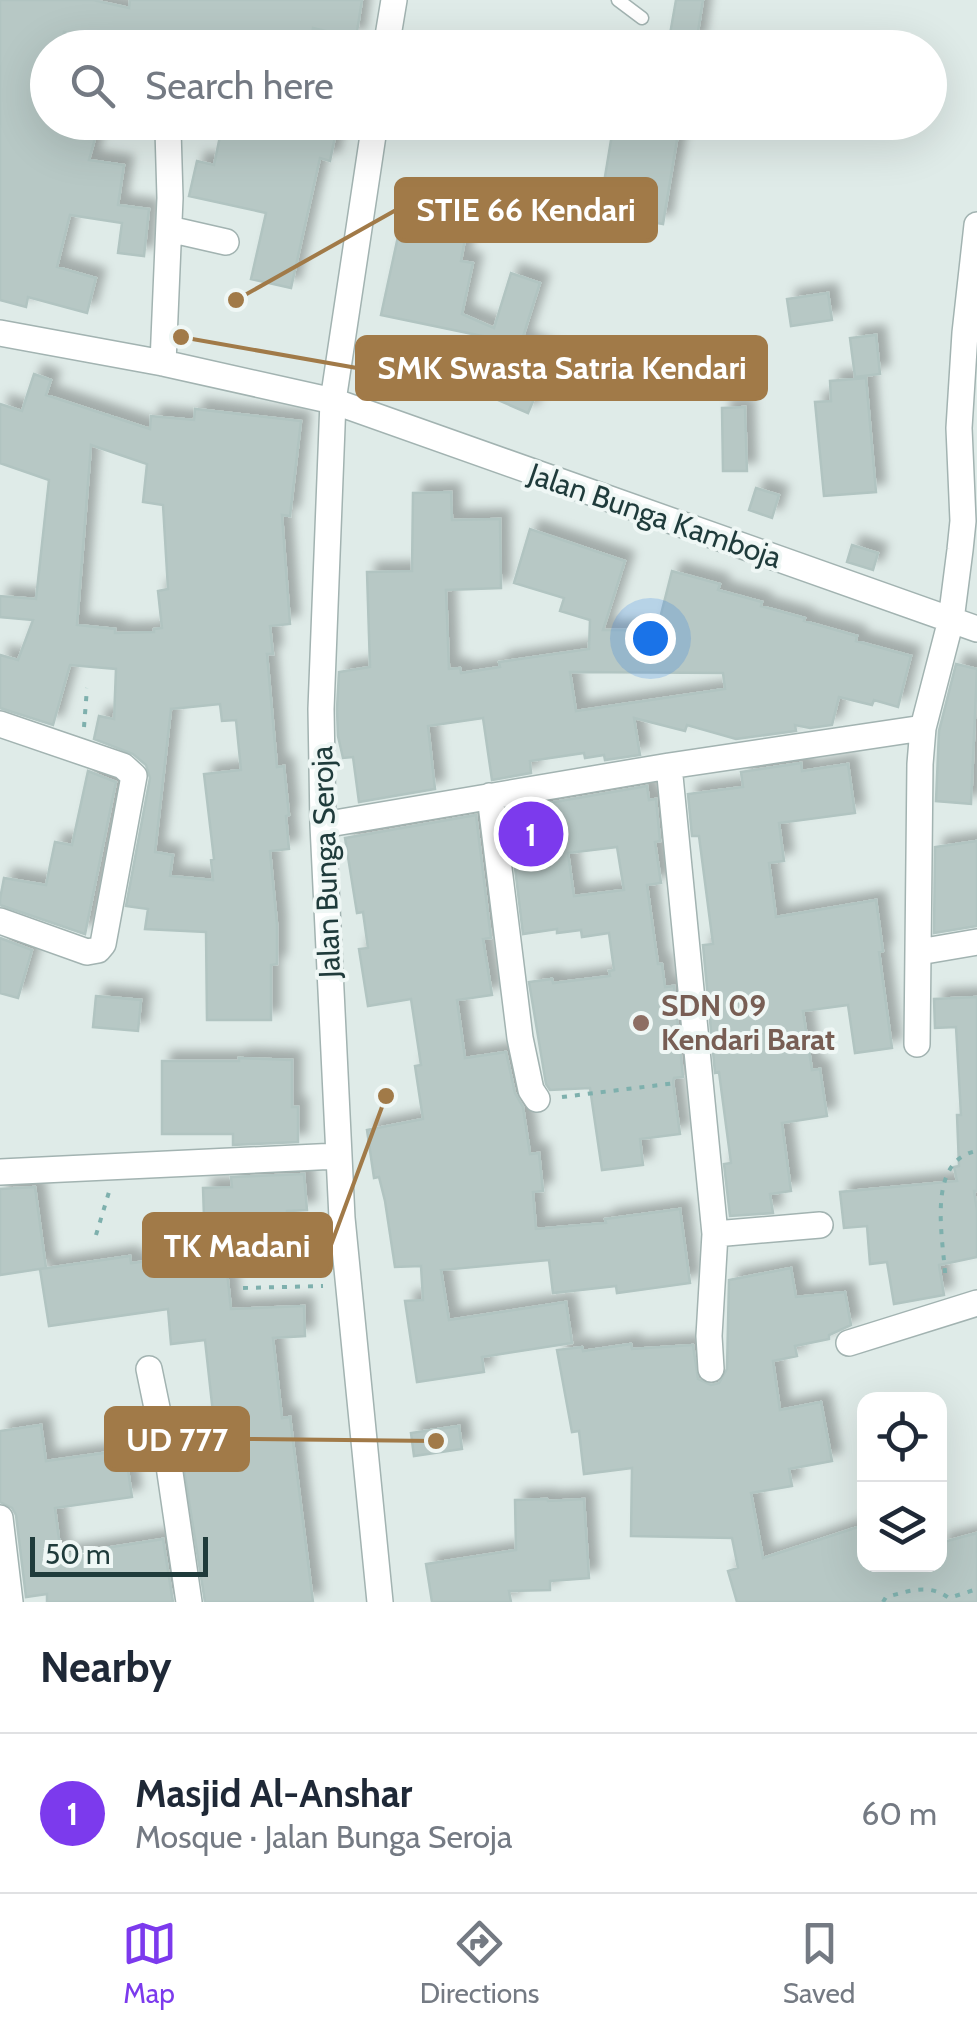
<!DOCTYPE html>
<html lang="en">
<head>
<meta charset="utf-8">
<style>
  :root { --surface:#fff; --page:#f2f2f3; --text:#1f2937; --muted:#747a83; --line:#e0e1e3; --accent:#7c3aed }
  body { margin:0; font-family:Cabin,sans-serif; background:var(--page); color:var(--text) }
  .controls { position:absolute; right:30px; bottom:30px; display:grid; overflow:hidden; border-radius:20px; box-shadow:0 10px 40px #0002 }
  .controls button { width:90px; height:90px; display:grid; place-items:center; padding:0; border:0; border-bottom:2px solid var(--line); background:var(--surface); color:var(--text); font:50px sans-serif }
  .scale { position:absolute; left:30px; bottom:25px; width:178px; box-sizing:border-box; padding-left:10px; border:5px solid #1f3b3b; border-top:0; font-size:28px; line-height:35px; white-space:nowrap; color:#1f3b3b; -webkit-text-stroke:8px #eff7f5; paint-order:stroke }
  .you { position:absolute; left:650px; top:638px; width:35px; height:35px; margin:-25px; border:8px solid #fff; border-radius:50%; background:#1a73e8; box-shadow:0 0 0 15px #1a73e833 }
  .badge { display:grid; place-items:center; width:65px; height:65px; border-radius:50%; background:var(--accent); color:#fff; font-size:32px; font-weight:700 }
  .pin { position:absolute; translate:-50% -50%; border:5px solid #fff; box-shadow:0 2px 10px #0006 }
  .list { margin:0; padding:0; list-style:none }
  h2 { display:flex; justify-content:space-between; align-items:center; height:130px; margin:0; padding:0 40px; font-size:42px }
  h2 small { font-size:32px; font-weight:400; color:var(--muted) }
  .list li { display:grid; grid-template-columns:65px 1fr auto; gap:30px; align-items:center; box-sizing:border-box; height:160px; padding:0 40px; border-top:2px solid var(--line) }
  .list b { display:block; font-size:38px; white-space:nowrap }
  .list p { margin:0; font-size:32px; white-space:nowrap; color:var(--muted) }
  .list em { font-size:32px; font-style:normal; color:var(--muted) }
  .icon { flex:none; width:55px; height:55px; fill:none; stroke:currentColor; stroke-width:2; stroke-linecap:round; stroke-linejoin:round }
  .map { position:relative; flex:none; width:977px; height:1602px; overflow:hidden }
  .search { position:absolute; background:var(--surface); box-shadow:0 10px 40px #0002; left:30px; right:30px; top:30px; height:110px; display:flex; align-items:center; gap:25px; box-sizing:border-box; padding:0 35px; border-radius:55px; color:var(--muted); font-size:38px }
  .sheet { height:290px; background:var(--surface) }
  nav { display:flex; justify-content:space-around; align-items:center; box-sizing:border-box; height:140px; border-top:2px solid var(--line); background:var(--surface); font-size:28px; color:var(--muted) }
  nav a { display:grid; justify-items:center; gap:5px }
  nav .on { color:var(--accent) }
  .map>svg:first-child { display:block }
  .building { fill:#b7c8c5; stroke:#b1c4c1; stroke-width:2.5; fill-rule:evenodd; filter:url(#shadow) }
  .lines { fill:none; stroke-linecap:round; stroke-linejoin:round }
  .lane-casing { stroke:#a2b3b1; stroke-width:15 }
  .street-casing { stroke:#a2b3b1; stroke-width:28 }
  .path { stroke:#7eb0ad; stroke-width:4; stroke-dasharray:5 8; stroke-linecap:butt }
  .lane { stroke:#fff; stroke-width:12 }
  .street { stroke:#fff; stroke-width:25 }
  .education-dot { fill:#8d6e63; stroke:#eff7f5; stroke-width:4 }
  .labels { text-anchor:middle; stroke-width:8; stroke-linejoin:round; paint-order:stroke }
  .street-label { font-size:30px; fill:#1f3b3b; stroke:#eff7f5 }
  .education-label { font-size:30px; font-weight:bold; fill:#785e54; stroke:#eff7f5; text-anchor:start }
  .leader { fill:none; stroke:#a17a48; stroke-width:4 }
  .callout-dot { fill:#a17a48; stroke:#eff7f5; stroke-width:4 }
  .callout { fill:#a17a48; stroke:#a17a48; stroke-width:4 }
  .callout-label { font-size:32px; text-anchor:middle; font-weight:bold; fill:#fff }
</style>
</head>
<body>
<div class="map">
<svg width="977" height="1602" viewBox="0 0 977 1602">
  <defs>
    <filter id="shadow"><feDropShadow dx="9" dy="-9" stdDeviation="5" flood-color="#0004"/></filter>
  </defs>
  <rect width="100%" height="100%" fill="#dfebe8"/>
  <path class="building" d="M0 0H93L129 8 130 0H362L356 38 313 28 312 34 307 33 304 48H120L121 45 64 32 59 48H48V122L96 135 89 160 124 165 118 205 149 209 144 256 118 253 122 223 70 215 57 267 96 278 87 313 28 297 26 307 0 300Z
    M676 0H703L696 44 669 40Z
    M223 122H338L330 161 320 158 291 288 251 279 266 213 189 196 197 161 214 165Z
    M614 122H680L663 224 599 213Z
    M407 195 471 206 461 261 473 263 462 314 494 328 511 273 540 283 522 340 553 354 528 413 461 384 482 336 381 315Z
    M828 293 832 320 791 326 787 299Z
    M876 335 880 374 855 377 850 338Z
    M34 374 51 380 46 395 150 429 151 416 194 420 195 409 301 421 290 516 282 515 290 624 270 626 273 654H267L277 767 284 766 289 815 286 816 289 849 270 851 277 924V964L271 965V1020H207L206 932 145 929 148 909 126 906 150 778 146 765 133 754 94 739 99 716 114 719 116 669 70 665 53 725 0 708V655L18 660 33 620 0 617V596L36 599 49 480 0 463V404L22 411ZM91 445 147 464 143 502 163 505 168 589 158 591 162 628 154 629V632L115 633V629L77 625ZM220 704 222 721 236 720 241 770 204 774 214 859 211 860 213 880 170 876 173 855 155 852 171 709Z
    M866 378 876 492 824 496 815 402 831 401 830 381Z
    M745 407 747 471H723L722 408Z
    M756 488 779 495 772 518 749 510Z
    M451 492 452 520 500 519 501 588 446 590 449 669 460 668 461 673 500 667 499 662 589 649 590 620 560 611 564 598 514 583 530 529 625 561 603 630H657L672 571 720 584 718 590 762 602 761 606 805 618 804 621 857 636 856 641 911 656 898 707 874 700 872 705 839 697 832 725 810 728 795 725 796 731 736 739 687 725 685 731 634 718 640 755 605 760 604 755 585 758 584 753 530 761 531 773 492 780 483 718 428 726 435 789 359 802 353 757 343 758 338 736 337 709 339 672 370 667 367 572 412 571 413 493ZM570 672 723 673 725 689 576 711Z
    M852 545 878 553 873 570 847 562Z
    M956 664 977 669 971 804 936 801 939 731Z
    M801 763 802 771 848 764 855 813 779 823 784 861 769 863 776 917 876 900 883 951 879 952 892 1048 855 1053 848 1005 803 1011 812 1070 820 1069 827 1116 782 1123 791 1191 770 1194 773 1213 730 1216 724 1164 731 1163 719 1072 715 1073 703 945 713 944 699 836H692L688 794 743 787 741 772Z
    M88 771 116 782 85 934 0 905V899L4 878 46 885 55 842 72 845Z
    M647 786 649 800 656 799 660 841 655 842 661 883 647 885 658 964H662L665 987 674 986 683 1077 674 1078 673 1082 680 1134 640 1139 643 1165 602 1170 590 1088 550 1090 546 1084 529 982 552 979 553 983 610 976 609 971 614 970 609 933 582 937 581 930 557 933V929L523 934 508 810ZM617 847 624 890 574 896 568 853Z
    M476 815 491 938 483 939 492 995 457 1000 465 1058 506 1052 515 1093 523 1107 530 1154 539 1153 543 1191 533 1192 536 1229 606 1223 605 1219 680 1209 690 1283 617 1293 616 1286 553 1293 549 1260 441 1270 449 1320 566 1302 572 1343 482 1357 484 1372 417 1382 405 1301 423 1300 421 1266 395 1267 385 1201 379 1177 374 1178 367 1130 423 1119 415 1066 421 1065 411 999 368 1006 359 949 368 948 363 912 357 913 345 838Z
    M977 841V926L934 933 935 847Z
    M0 938 32 950 18 998 0 993Z
    M96 996 141 1000 138 1031 93 1027Z
    M977 997V1191H974L977 1210V1257L939 1265 944 1295 894 1304 887 1262 870 1264 867 1226 844 1228 840 1192 957 1181 954 1167 959 1166 957 1115H961L956 1027 935 1028 934 999Z
    M239 1058 292 1060V1107H298V1142L233 1145V1134H162V1061H239Z
    M304 1174 307 1210 287 1211 290 1271H269L267 1239 227 1241V1272L231 1309 304 1306 305 1336 273 1338 282 1418 290 1417 313 1602H205L177 1426 214 1422 205 1340 171 1344 168 1309 49 1326 40 1269 130 1256 131 1263 193 1256V1247H205L203 1188 232 1187 231 1177Z
    M35 1187 46 1268 0 1275V1189Z
    M791 1268 796 1297 845 1292 851 1325 829 1335V1339L795 1346 797 1356 773 1361 780 1410 821 1402 832 1461 789 1469 792 1486 751 1493 763 1558 864 1525V1564H940V1543L977 1533V1602H737L728 1571 738 1568 732 1538 631 1536 632 1468 584 1474 579 1431 572 1432 557 1350 582 1347 583 1351 631 1344 632 1349 693 1345 698 1379 711 1385 719 1383 727 1369 729 1280Z
    M41 1425 46 1461 125 1450 132 1497 55 1508 61 1555 163 1539 173 1602H47V1594L26 1597 16 1515 12 1508 0 1502V1431Z
    M459 1426 462 1449 414 1456 411 1433Z
    M547 1499 548 1501 584 1499 589 1578 550 1581V1590L509 1591 511 1602H432L426 1564 516 1550 515 1500Z"/>
  <g class="lines">
    <g class="lane-casing">
      <path id="lane" d="M618 0 642 18"/>
    </g>
    <g class="street-casing">
      <path id="street" d="M386 48 394 0
        M375 122 333 401 321 709 323 825 342 1218 380 1602
        M169 229 226 242
        M0 333 163 363 333 401 977 629
        M163 363 170 198 168 130
        M0 724 123 766 134 776 103 944 98 950 87 952 0 921
        M490 796 520 1038 531 1090 537 1099
        M323 825 669 766
        M919 952 977 942
        M917 1044 920 764 923 728 951 620 960 550 963 521 959 428 965 333 977 225
        M0 1172 338 1156
        M715 1234 820 1225
        M849 1343 977 1303
        M149 1369 169 1466 189 1602
        M711 1369 709 1336 715 1234 669 766 923 728
        M0 1518 10 1602"/>
    </g>
    <path class="path" d="M84 727 87 688
      M562 1097 676 1083
      M96 1235 109 1192
      M945 1273C943 1237 926 1160 977 1151
      M243 1288 323 1286
      M883 1602 886 1597C910 1591 928 1583 949 1598L977 1589"/>
    <use href="#lane" class="lane"/>
    <use href="#street" class="street"/>
  </g>
  <circle class="education-dot" cx="641" cy="1023" r="10"/>
  <g class="labels">
    <g class="street-label">
      <text transform="translate(655 516) rotate(19)" y="10">Jalan Bunga Kamboja</text>
      <text transform="translate(326 862) rotate(-92)" y="10">Jalan Bunga Seroja</text>
    </g>
    <g class="education-label">
      <text x="661" y="1016">SDN 09<tspan x="661" dy="34">Kendari Barat</tspan></text>
    </g>
  </g>
  <path class="leader" d="M236 300L396 210M181 337L357 368M386 1096L331 1245M436 1441L248 1439"/>
  <g class="callout-dot">
    <circle cx="236" cy="300" r="10"/>
    <circle cx="181" cy="337" r="10"/>
    <circle cx="386" cy="1096" r="10"/>
    <circle cx="436" cy="1441" r="10"/>
  </g>
  <g class="callout">
    <rect x="396" y="179" width="260" height="62" rx="10"/>
    <rect x="357" y="337" width="409" height="62" rx="10"/>
    <rect x="144" y="1214" width="187" height="62" rx="10"/>
    <rect x="106" y="1408" width="142" height="62" rx="10"/>
  </g>
  <g class="callout-label">
    <text x="526" y="221">STIE 66 Kendari</text>
    <text x="562" y="379">SMK Swasta Satria Kendari</text>
    <text x="237" y="1257">TK Madani</text>
    <text x="177" y="1451">UD 777</text>
  </g>
</svg>
<div class="controls">
<button><svg class="icon" aria-label="locate" viewBox="0 0 24 24"><circle cx="12" cy="12" r="6"/><path d="M12 2v4M12 18v4M2 12h4M18 12h4"/></svg></button>
<button><svg class="icon" aria-label="layers" viewBox="0 0 24 24"><path d="M12 4l9 5-9 5-9-5zM3 14l9 5 9-5"/></svg></button>
</div>
<div class="scale">50 m</div>
<div class="you"></div>
<div class="pin badge" style="left:531px;top:834px">1</div>
<div class="search"><svg class="icon" aria-label="search" viewBox="0 0 24 24"><circle cx="10" cy="10" r="6"/><path d="M15 15l6 6"/></svg>Search here</div>
</div>
<section class="sheet">
<h2>Nearby<small></small></h2>
<ul class="list">
<li><span class="badge">1</span><div><b>Masjid Al-Anshar</b><p>Mosque · Jalan Bunga Seroja</p></div><em>60 m</em></li>
</ul>
</section>
<nav>
<a class="on"><svg class="icon" aria-label="map" viewBox="0 0 24 24"><path d="M3 6l6-2 6 2 6-2v14l-6 2-6-2-6 2zM9 4v14M15 6v14"/></svg>Map</a>
<a><svg class="icon" aria-label="directions" viewBox="0 0 24 24"><path d="M12 3l9 9-9 9-9-9zM9 14v-3h6M13 9l2 2-2 2"/></svg>Directions</a>
<a><svg class="icon" aria-label="saved" viewBox="0 0 24 24"><path d="M7 4h10v16l-5-4-5 4z"/></svg>Saved</a>
</nav>
</body>
</html>
